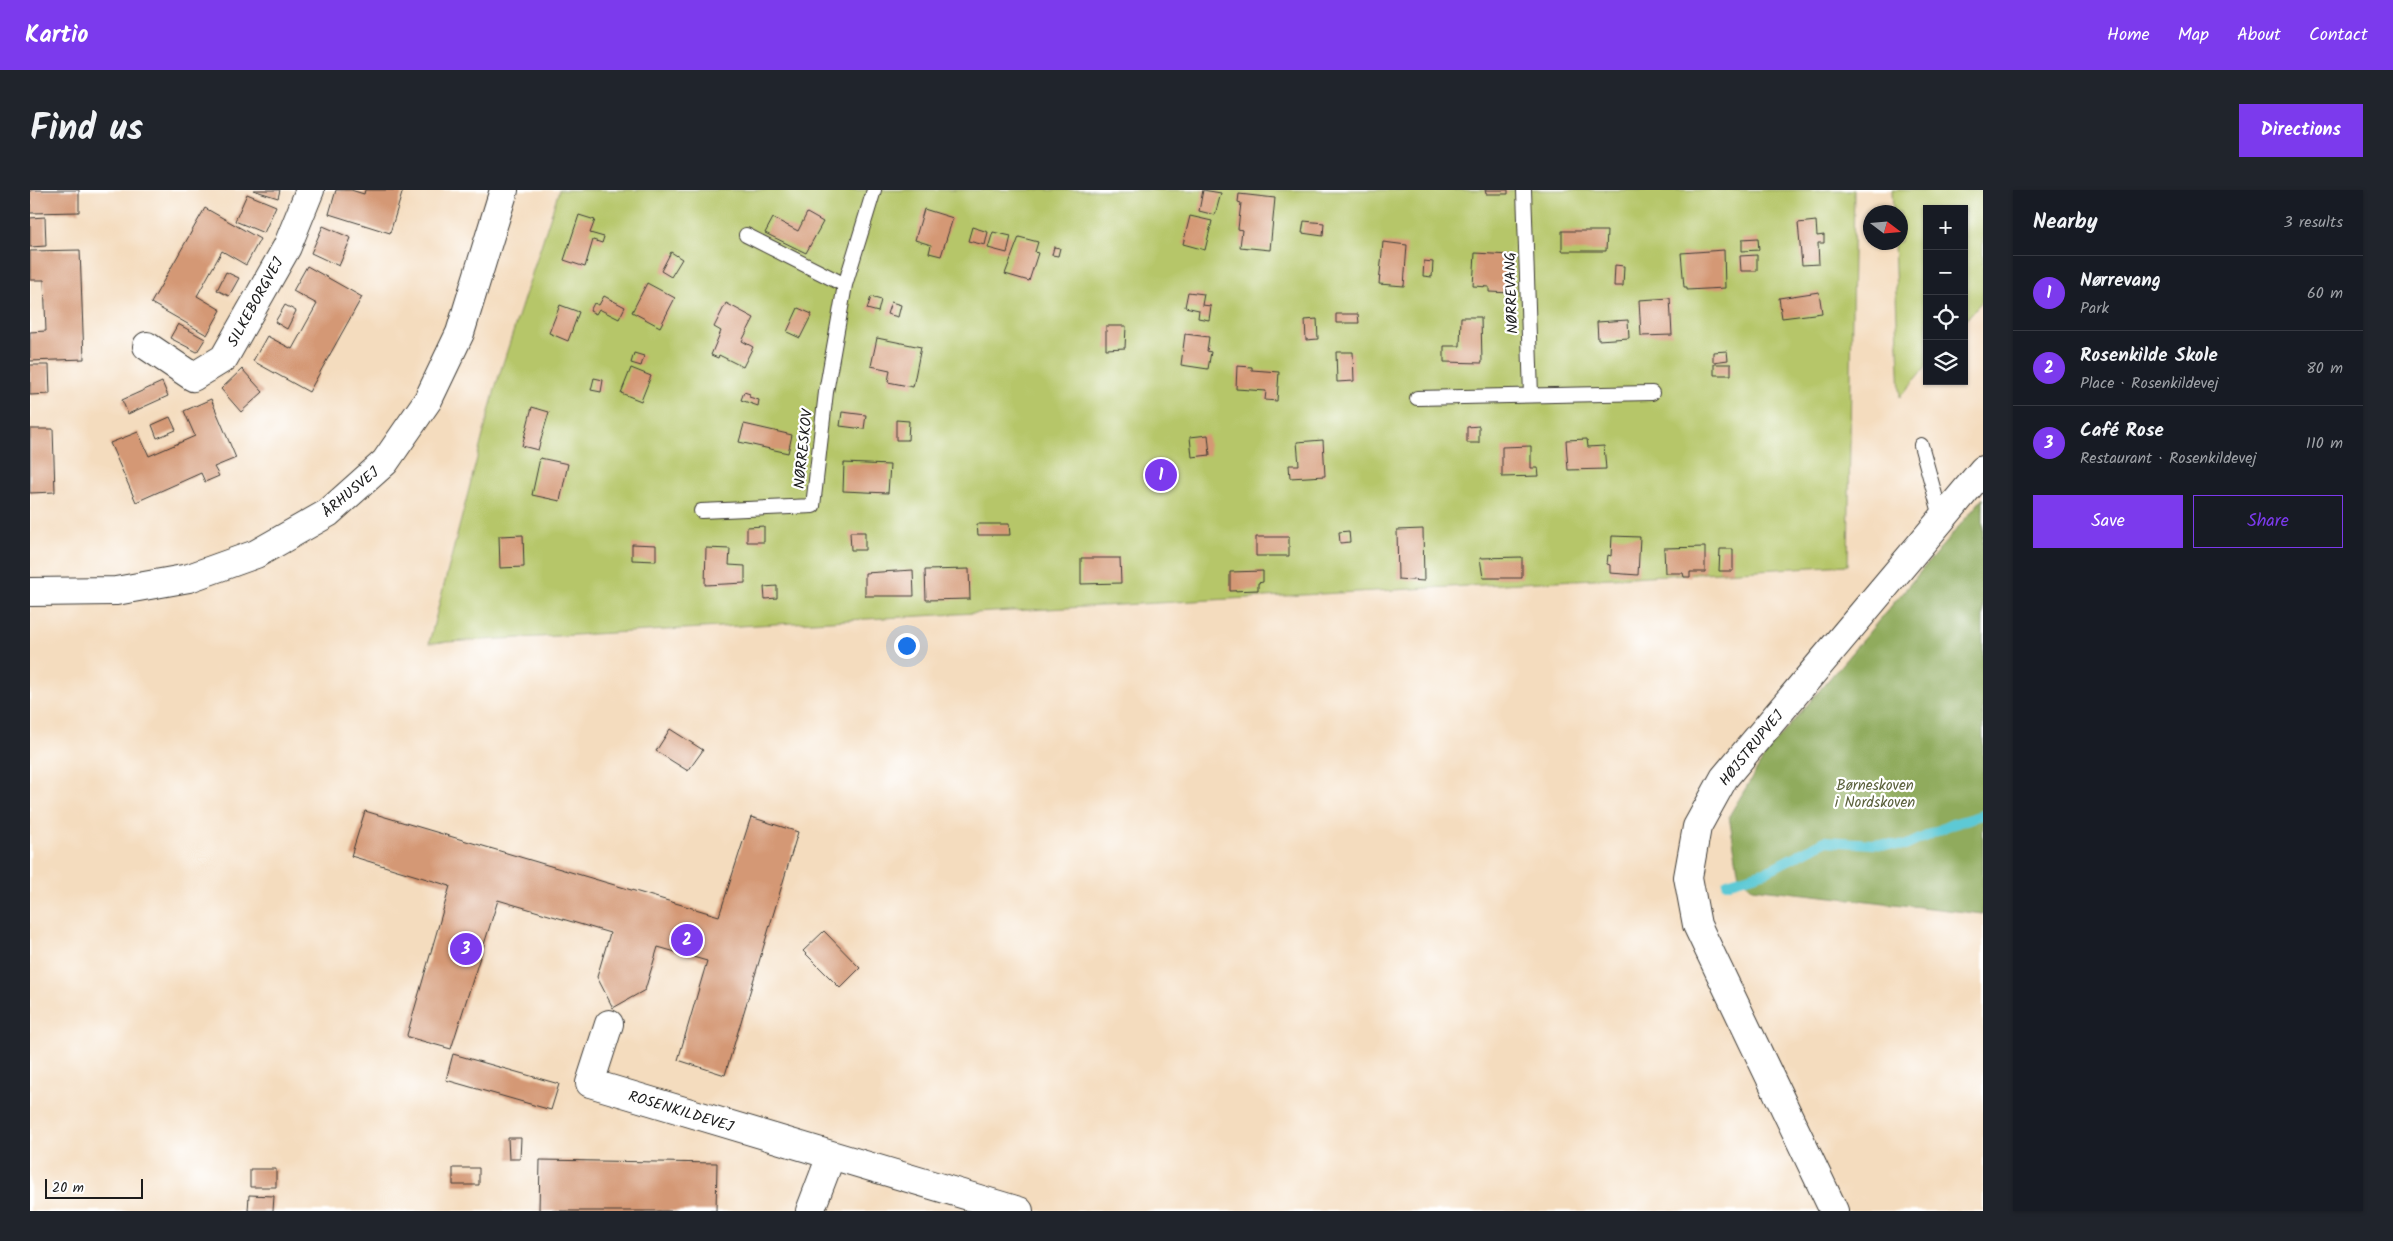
<!DOCTYPE html>
<html lang="en">
<head>
<meta charset="utf-8">
<style>
  :root { --surface:#171b24; --page:#20242c; --text:#f1f3f6; --muted:#9ea1a6; --line:#363941; --accent:#7c3aed }
  body { margin:0; font-family:Kalam,sans-serif; background:var(--page); color:var(--text) }
  .controls { position:absolute; right:15px; top:15px; display:grid; overflow:hidden; border-radius:0px; box-shadow:0 1px 4px #0004 }
  .controls button { width:45px; height:45px; display:grid; place-items:center; padding:0; border:0; border-bottom:1px solid var(--line); background:var(--surface); color:var(--text); font:25px sans-serif }
  .compass { position:absolute; left:1833px; top:15px; width:45px; height:45px; border-radius:50%; background:var(--surface); box-shadow:0 1px 4px #0004; rotate:106deg }
  .scale { position:absolute; left:15px; bottom:12px; width:98px; box-sizing:border-box; padding-left:5px; border:2px solid #1c1c1c; border-top:0; font-size:14px; line-height:18px; white-space:nowrap; color:#1c1c1c; -webkit-text-stroke:4px #fff; paint-order:stroke }
  .you { position:absolute; left:876px; top:455px; width:18px; height:18px; margin:-12px; border:4px solid #fff; border-radius:50%; background:#1a73e8; box-shadow:0 0 0 8px #1a73e833 }
  .badge { display:grid; place-items:center; width:32px; height:32px; border-radius:50%; background:var(--accent); color:#fff; font-size:16px; font-weight:700 }
  .pin { position:absolute; translate:-50% -50%; border:2px solid #fff; box-shadow:0 1px 5px #0006 }
  .list { margin:0; padding:0; list-style:none }
  h2 { display:flex; justify-content:space-between; align-items:center; height:65px; margin:0; padding:0 20px; font-size:21px }
  h2 small { font-size:16px; font-weight:400; color:var(--muted) }
  .list li { display:grid; grid-template-columns:32px 1fr auto; gap:15px; align-items:center; box-sizing:border-box; height:75px; padding:0 20px; border-top:1px solid var(--line) }
  .list b { display:block; font-size:19px; white-space:nowrap }
  .list p { margin:0; font-size:16px; white-space:nowrap; color:var(--muted) }
  .list em { font-size:16px; font-style:normal; color:var(--muted) }
  .actions { display:flex; gap:10px; padding:15px 20px }
  .actions a { flex:1; padding:11px 0; border:1px solid var(--accent); border-radius:0px; text-align:center; font-size:18px; color:var(--accent) }
  .actions .main { background:var(--accent); color:#fff }
  .icon { flex:none; width:28px; height:28px; fill:none; stroke:currentColor; stroke-width:2; stroke-linecap:round; stroke-linejoin:round }
  .map { position:relative; flex:none; width:1953px; height:1021px; overflow:hidden; border-radius:0px }
  header { display:flex; align-items:center; gap:30px; box-sizing:border-box; height:70px; padding:0 25px; background:var(--accent); color:#fff }
  header strong { font-size:24px }
  nav { display:flex; gap:28px; margin-inline-start:auto; font-size:18px }
  .intro { display:flex; align-items:center; justify-content:space-between; box-sizing:border-box; height:120px; padding:0 30px }
  h1 { margin:0; font-size:35px }
  .button { padding:12px 22px; border-radius:0px; background:var(--accent); color:#fff; font-size:18px; font-weight:700 }
  main { display:flex; gap:30px; padding:0 30px }
  aside { flex:1; background:var(--surface); border-radius:0px; box-shadow:0 1px 4px #0004 }
  .map>svg:first-child { display:block }
  .green { fill:#b6c669; stroke:#697142 }
  .forest { fill:#90ab5d; stroke:#56643c }
  .lines { fill:none; stroke-linecap:round; stroke-linejoin:round }
  .stream { stroke:#5dc9d5; stroke-width:10 }
  .building { fill:#d49874 }
  .lane-casing { stroke:#3c3934; stroke-width:16 }
  .street-casing { stroke:#3c3934; stroke-width:30 }
  .secondary-casing { stroke:#3c3934; stroke-width:30 }
  .lane { stroke:#fff; stroke-width:14 }
  .street { stroke:#fff; stroke-width:28 }
  .secondary { stroke:#fff; stroke-width:28 }
  .labels { text-anchor:middle; stroke-width:4.5; stroke-linejoin:round; paint-order:stroke }
  .street-label { font-size:15px; fill:#1c1c1c; stroke:#fff }
  .park-label { font-size:15px; fill:#5a603b; stroke:#fff }
</style>
</head>
<body>
<header>
<strong>Kartio</strong>
<nav><a>Home</a><a>Map</a><a>About</a><a>Contact</a></nav>
</header>
<div class="intro"><h1>Find us</h1><a class="button">Directions</a></div>
<main>
<div class="map">
<svg width="1953" height="1021" viewBox="0 0 1953 1021">
  <rect width="100%" height="100%" fill="#fff"/>
  <filter id="ink" filterUnits="userSpaceOnUse"><feTurbulence type="fractalNoise" baseFrequency=".02" numOctaves="2"/><feDisplacementMap in="SourceGraphic" scale="10" xChannelSelector="R" yChannelSelector="G"/><feConvolveMatrix kernelMatrix="1 2 1 2 8 2 1 2 1" color-interpolation-filters="sRGB"/></filter>
  <filter id="wash" filterUnits="userSpaceOnUse"><feTurbulence type="fractalNoise" baseFrequency=".0096" numOctaves="4" result="noise"/><feDisplacementMap in="SourceGraphic" scale="20" xChannelSelector="R" yChannelSelector="G"/><feGaussianBlur stdDeviation="1.12" result="paint"/><feColorMatrix in="noise" values="0 0 0 0 0 0 0 0 0 0 0 0 0 0 0 0 0 1.4 0 .05"/><feComposite in="paint" operator="in"/></filter>
  <g filter="url(#wash)">
    <rect width="100%" height="100%" fill="#f4dcbe"/>
    <path class="green" d="M529 0H1824L1818 375 399 453 466 195Z
      M1862 0H1953V110L1934 132V19H1897V176L1870 207 1864 53 1870 52V22H1863Z"/>
    <path class="forest" d="M1953 308V724L1722 698 1709 686 1699 626 1738 561Z"/>
    <g class="lines">
      <path class="stream" d="M1697 693 1737 681 1795 651 1875 656 1922 634 1953 625"/>
    </g>
    <g id="blocks">
      <path class="building" d="M0 0H49V22L0 23Z
        M223 0H250L248 8Z
        M306 0H321L334 4 335 0H373L360 43 299 24Z
        M1173 0 1191 3 1185 25 1169 21Z
        M1455 0H1478V4H1456Z
        M217 4 246 16 234 43 205 31Z
        M1209 4 1245 8 1240 60 1210 57 1212 40 1208 39 1211 13 1208 12Z
        M175 18 230 49 216 75 192 61 167 106 191 120 177 145 121 113Z
        M894 19 923 28 911 66 899 63 901 55 885 50Z
        M777 23 793 32 776 63 735 43 743 28 768 41Z
        M549 25 565 30 560 43 574 47 572 53 563 50 555 77 534 70Z
        M1160 26 1182 31 1175 60 1153 54Z
        M15 27 16 56 0 57V28Z
        M1274 31 1294 33 1293 46 1272 43Z
        M1786 31 1787 46 1794 45V53H1788L1789 74 1772 75 1768 33Z
        M293 36 321 48 309 76 281 63Z
        M942 37 958 42 955 55 938 51Z
        M1532 41H1577L1576 61H1532Z
        M963 42 981 46 977 63 958 58Z
        M989 47 1008 52 1005 62 1008 63 999 91 975 84Z
        M1728 48 1729 60 1712 61V49Z
        M1353 52 1377 55 1374 96 1349 94Z
        M1024 57 1030 58 1028 66 1022 65Z
        M50 60 54 169 0 171V142L16 141 14 90H0V61Z
        M1694 60 1695 98 1657 100V97H1654L1651 63Z
        M641 62 652 69 641 87 631 81Z
        M1445 63 1480 65 1479 94H1483L1482 103 1459 102V97L1443 96Z
        M1727 65V81H1711L1710 66Z
        M1394 71 1403 72 1402 87 1393 86Z
        M1585 75 1594 76 1593 96H1584Z
        M277 76 332 107 279 202 223 171 237 146 262 159 287 114 263 101Z
        M196 82 209 88 199 106 187 100Z
        M617 93 645 108 630 137 602 122Z
        M1158 102 1174 104 1172 115 1181 116 1179 130 1168 128 1169 120 1155 117Z
        M1789 102 1792 123 1752 128 1749 108Z
        M574 106 595 117 589 129 569 119 566 124 560 121 564 113 569 115Z
        M841 107 851 110 848 122 837 119Z
        M1640 108 1642 145 1611 146 1609 110Z
        M861 112 871 115 868 127 857 124Z
        M696 113 724 128 712 151 723 157 713 177 689 165 688 168 681 165 691 141 684 137Z
        M255 115 266 121 257 139 245 132Z
        M530 115 549 122 538 151 519 143Z
        M768 118 782 124 770 148 757 142Z
        M1306 124H1328L1329 133H1306Z
        M1431 127H1451L1452 173 1414 172V156H1430Z
        M1287 129 1288 149 1276 150 1275 130Z
        M1598 130 1599 148 1568 150 1567 132Z
        M148 134 175 149 167 162 140 148Z
        M1076 136H1096L1095 158 1076 159Z
        M1155 144 1179 147 1177 161 1181 162 1178 179 1151 175Z
        M847 148 891 157 883 197 858 192 860 180 841 176Z
        M1697 161 1698 170 1683 172V162Z
        M1306 162H1323L1324 191 1307 192Z
        M604 163 614 166 611 176 601 173Z
        M1684 174H1701V185H1684Z
        M0 175H19L20 204 0 205Z
        M1207 176 1222 177V180L1249 182 1247 211 1235 210 1236 201 1206 199Z
        M601 178 621 186 611 211 591 203Z
        M212 179 233 202 211 222 191 199Z
        M564 188 573 190 571 202 561 200Z
        M132 192 138 206 98 224 92 210Z
        M714 202 720 204 719 207 729 210 728 216 711 210Z
        M181 209 206 268 184 277 189 286 175 292 171 283 106 312 80 253 108 242 119 266 165 246 154 221Z
        M502 217 519 222 508 260 492 256Z
        M812 222 836 225 834 239 810 236Z
        M140 227 146 240 127 248 122 235Z
        M866 230 879 231 878 250H866Z
        M714 234 762 245 758 263 709 252Z
        M1449 236V253H1437V237Z
        M0 239H23L25 302 0 303Z
        M1178 245 1180 265 1162 267 1160 247Z
        M1557 249 1558 257 1574 256 1576 279 1538 280 1536 250Z
        M1293 250 1295 286 1260 288 1259 275H1269L1267 252Z
        M1501 256V278H1508L1509 286 1472 287V257Z
        M510 268 538 274 530 311 502 305Z
        M814 273 860 275 858 303 813 301Z
        M947 334H979L980 345H948Z
        M734 336V352H717V337Z
        M1393 339 1394 391 1368 389 1367 340Z
        M1319 341 1320 352 1310 353 1309 342Z
        M820 342H835V360H821Z
        M493 345 494 377 470 378 469 346Z
        M1582 346 1610 347 1608 385 1580 383V375L1577 374 1578 365 1581 366Z
        M1226 347H1259V366H1226Z
        M602 354 626 355V371L602 370Z
        M1675 357V382H1660V387H1654L1653 383H1635L1634 358Z
        M676 358 700 359 699 375 715 376V393L675 395Z
        M1690 359H1703V381H1689Z
        M1492 367V388H1453L1450 368Z
        M1051 368H1090L1091 393 1051 394Z
        M939 379 940 409 896 410 895 380Z
        M883 380 884 406H835V383Z
        M1233 381V392L1228 393V400L1200 401V382Z
        M747 396V408L735 409 734 397Z
        M640 539 673 560 658 581 626 561Z
        M335 621 689 726 721 627 768 642 695 885 648 870 677 771 628 757 615 800 583 818 567 787 580 743 468 710 421 859 378 847 377 845 420 696 321 666Z
        M794 741 830 778 810 798 773 761Z
        M423 864 529 894 521 920 416 890Z
        M478 948H491L490 969H479Z
        M510 970 687 973 686 1021H509Z
        M423 978H449V995H423Z
        M220 979H246V997H220Z
        M219 1005 244 1006 243 1021H218Z"/>
    </g>
  </g>
  <g filter="url(#ink)">
    <use href="#blocks" fill-opacity="0" stroke="#3c3934" stroke-width="1"/>
    <g class="lines">
      <g class="lane-casing">
        <path id="lane" d="M1494 0 1501 205
          M716 45 815 95
          M1387 208 1622 203
          M1891 255 1912 330
          M671 321 783 316 796 202 815 95 844 0"/>
      </g>
      <g class="street-casing">
        <path id="street" d="M117 156 163 187 194 168 257 57 280 0
          M579 834 560 893 989 1021
          M780 1021 801 966
          M1804 1021 1667 735 1658 687 1667 637 1694 588 1953 280"/>
      </g>
      <g class="secondary-casing">
        <path id="secondary" d="M0 402 86 401 159 388 226 364 298 323 355 272 398 210 430 143 474 0"/>
      </g>
      <use href="#lane" class="lane"/>
      <use href="#street" class="street"/>
      <use href="#secondary" class="secondary"/>
    </g>
  </g>
  <g class="labels">
    <g class="street-label">
      <text transform="translate(1481 103) rotate(-92)" y="5">NØRREVANG</text>
      <text transform="translate(225 112) rotate(-61)" y="5">SILKEBORGVEJ</text>
      <text transform="translate(773 259) rotate(-84)" y="5">NØRRESKOV</text>
      <text transform="translate(320 302) rotate(-40)" y="5">ÅRHUSVEJ</text>
      <text transform="translate(1721 558) rotate(-51)" y="5">HØJSTRUPVEJ</text>
      <text transform="translate(651 921) rotate(17)" y="5">ROSENKILDEVEJ</text>
    </g>
    <g class="park-label">
      <text x="1845" y="600">Børneskoven<tspan x="1845" dy="17">i Nordskoven</tspan></text>
    </g>
  </g>
</svg>
<div class="controls">
<button>+</button>
<button>−</button>
<button><svg class="icon" aria-label="locate" viewBox="0 0 24 24"><circle cx="12" cy="12" r="6"/><path d="M12 2v4M12 18v4M2 12h4M18 12h4"/></svg></button>
<button><svg class="icon" aria-label="layers" viewBox="0 0 24 24"><path d="M12 4l9 5-9 5-9-5zM3 14l9 5 9-5"/></svg></button>
</div>
<svg class="compass" viewBox="-18 -18 36 36"><path d="M0-13l5 13h-10z" fill="#e53935"/><path d="M0 13l5-13h-10z" fill="#9ea1a6"/></svg>
<div class="scale">20 m</div>
<div class="you"></div>
<div class="pin badge" style="left:1131px;top:285px">1</div>
<div class="pin badge" style="left:657px;top:750px">2</div>
<div class="pin badge" style="left:436px;top:759px">3</div>
</div>
<aside>
<h2>Nearby<small>3 results</small></h2>
<ul class="list">
<li><span class="badge">1</span><div><b>Nørrevang</b><p>Park</p></div><em>60 m</em></li>
<li><span class="badge">2</span><div><b>Rosenkilde Skole</b><p>Place · Rosenkildevej</p></div><em>80 m</em></li>
<li><span class="badge">3</span><div><b>Café Rose</b><p>Restaurant · Rosenkildevej</p></div><em>110 m</em></li>
</ul>
<div class="actions"><a class="main">Save</a><a>Share</a></div>
</aside>
</main>
</body>
</html>
